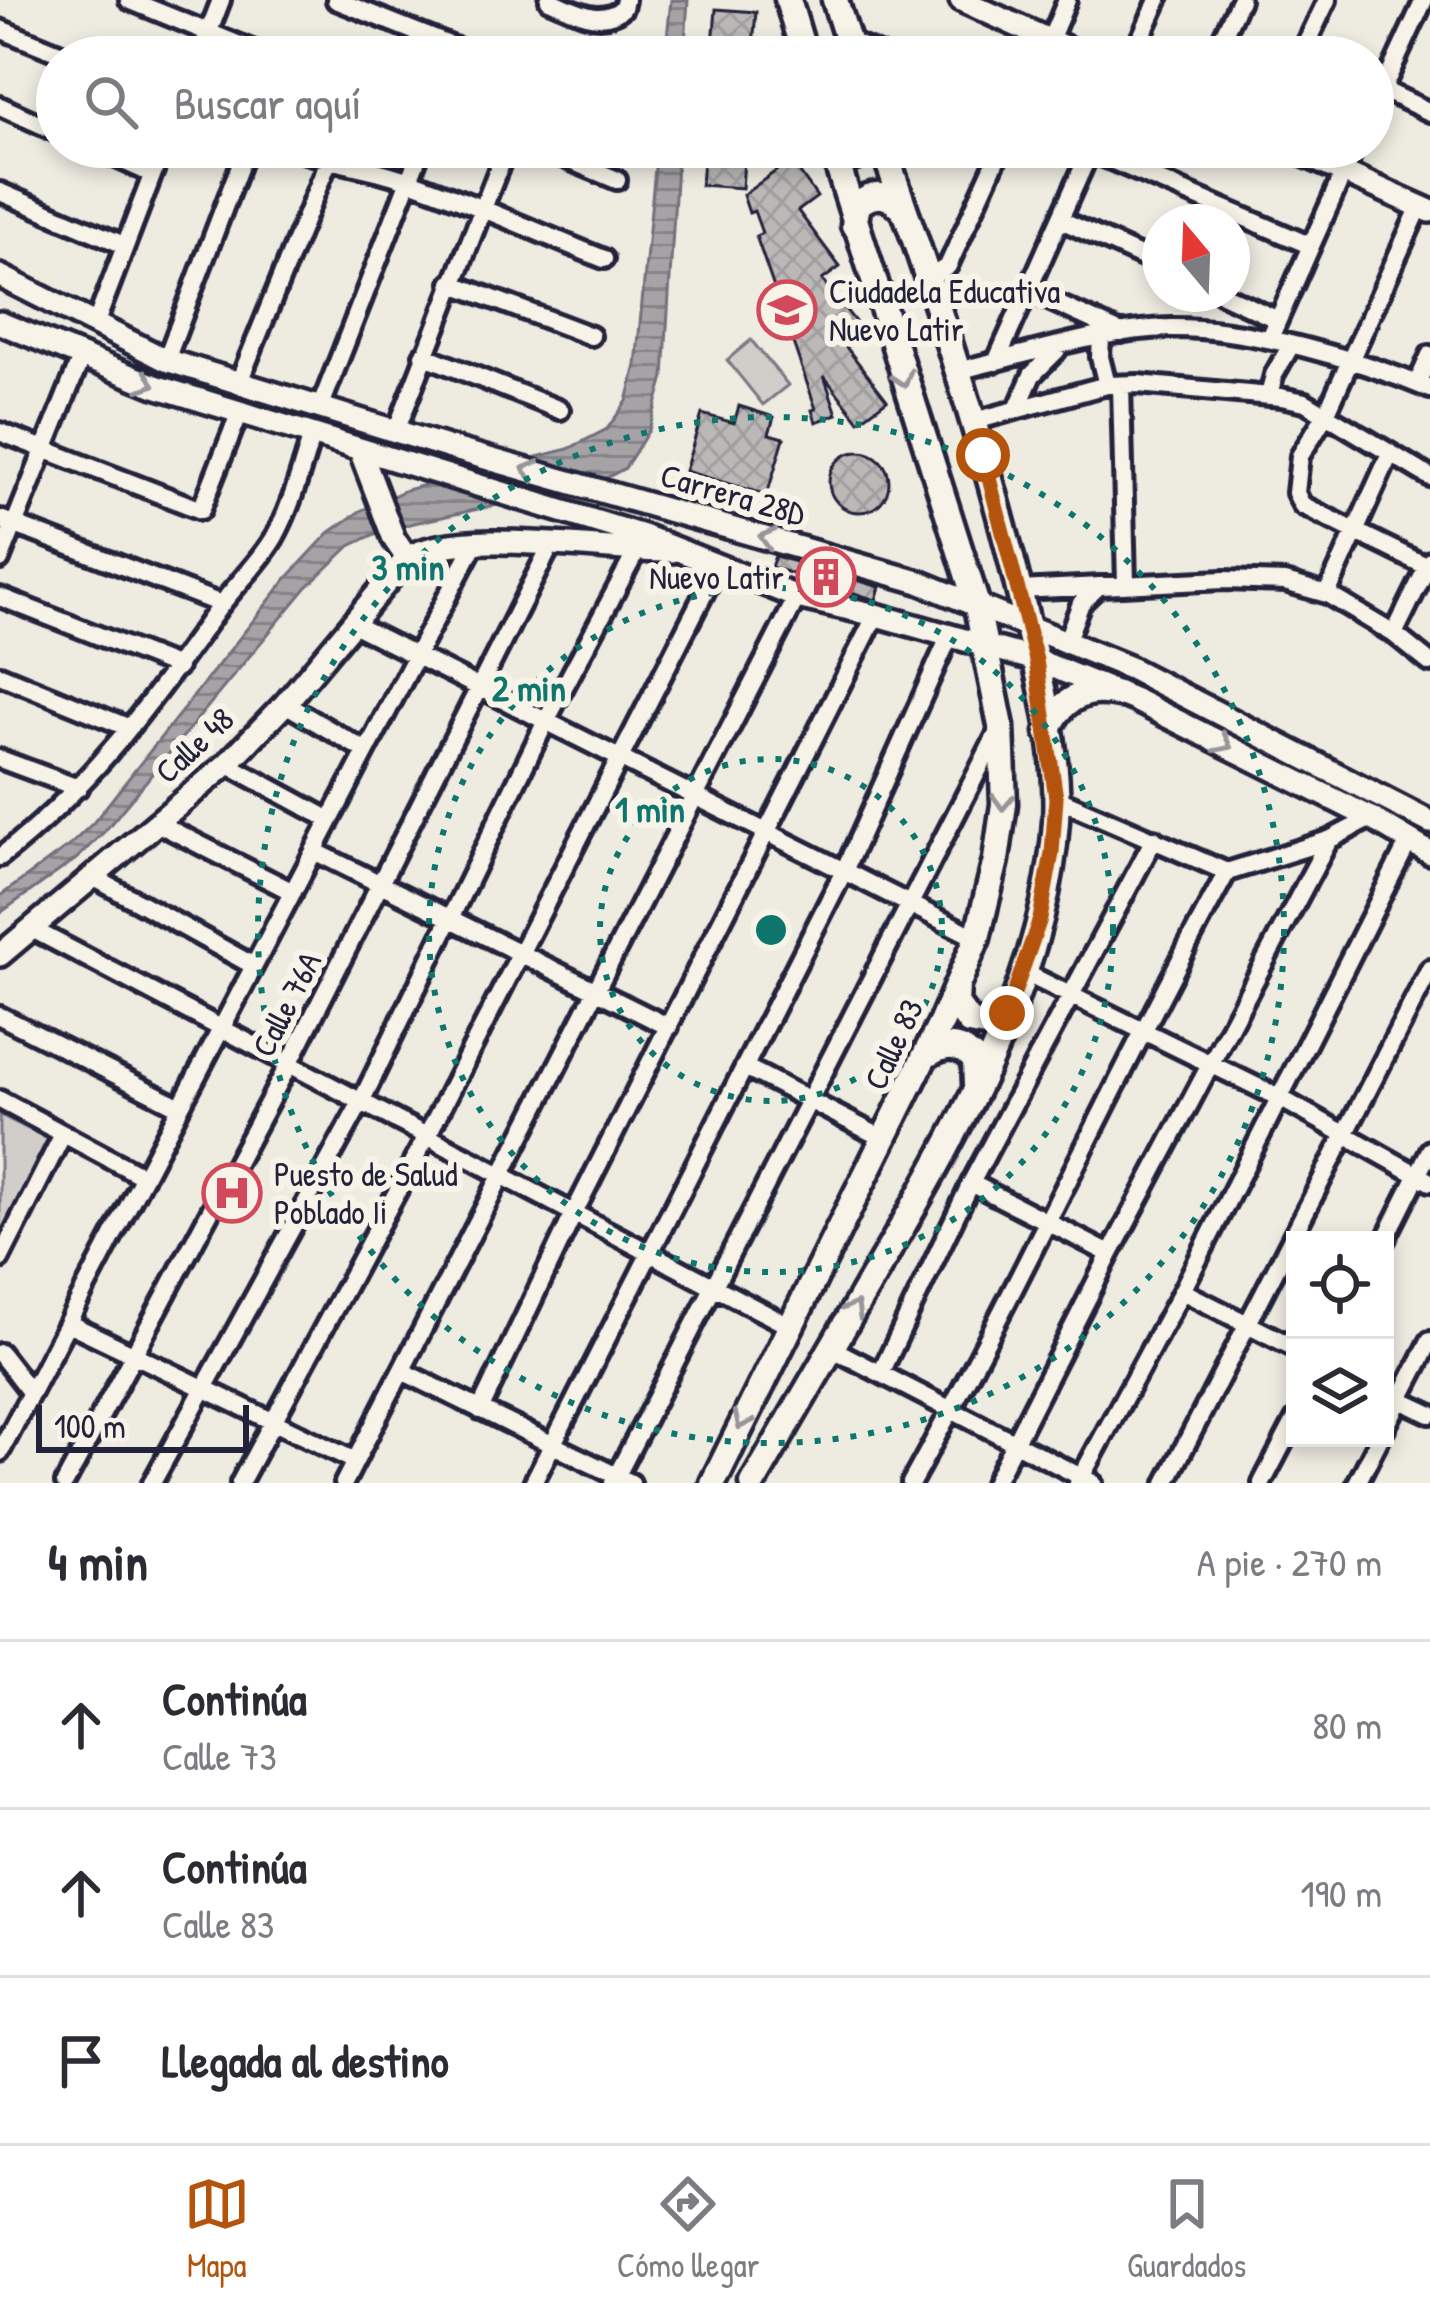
<!DOCTYPE html>
<html lang="es">
<head>
<meta charset="utf-8">
<style>
  :root { --surface:#fff; --page:#f7f7f7; --text:#2b2b33; --muted:#7c7c81; --line:#e1e1e2; --accent:#b45309 }
  body { margin:0; font-family:"Patrick Hand",sans-serif; background:var(--page); color:var(--text) }
  .controls { position:absolute; right:36px; bottom:36px; display:grid; overflow:hidden; border-radius:0px; box-shadow:0 6px 18px #0003 }
  .controls button { width:108px; height:108px; display:grid; place-items:center; padding:0; border:0; border-bottom:3px solid var(--line); background:var(--surface); color:var(--text); font:60px sans-serif }
  .compass { position:absolute; left:1142px; top:204px; width:108px; height:108px; border-radius:50%; background:var(--surface); box-shadow:0 6px 18px #0003; rotate:341deg }
  .scale { position:absolute; left:36px; bottom:30px; width:213px; box-sizing:border-box; padding-left:12px; border:6px solid #22223b; border-top:0; font-size:33px; line-height:42px; white-space:nowrap; color:#22223b; -webkit-text-stroke:9px #f7f3e8; paint-order:stroke }
  .stop { position:absolute; width:36px; height:36px; margin:-27px; border:9px solid #b45309; border-radius:50%; background:#fff }
  .stop.end { background:#b45309; border-color:#fff; box-shadow:0 3px 12px #0008 }
  .list { margin:0; padding:0; list-style:none }
  h2 { display:flex; justify-content:space-between; align-items:center; height:156px; margin:0; padding:0 48px; font-size:51px }
  h2 small { font-size:39px; font-weight:400; color:var(--muted) }
  .list li { display:grid; grid-template-columns:78px 1fr auto; gap:36px; align-items:center; box-sizing:border-box; height:168px; padding:0 48px; border-top:3px solid var(--line) }
  .list b { display:block; font-size:45px; white-space:nowrap }
  .list p { margin:0; font-size:39px; white-space:nowrap; color:var(--muted) }
  .list em { font-size:39px; font-style:normal; color:var(--muted) }
  .icon { flex:none; width:66px; height:66px; fill:none; stroke:currentColor; stroke-width:2; stroke-linecap:round; stroke-linejoin:round }
  .map { position:relative; flex:none; width:1430px; height:1483px; overflow:hidden }
  .search { position:absolute; background:var(--surface); box-shadow:0 6px 18px #0003; left:36px; right:36px; top:36px; height:132px; display:flex; align-items:center; gap:30px; box-sizing:border-box; padding:0 42px; border-radius:66px; color:var(--muted); font-size:45px }
  .sheet { height:660px; background:var(--surface) }
  nav { display:flex; justify-content:space-around; align-items:center; box-sizing:border-box; height:168px; border-top:3px solid var(--line); background:var(--surface); font-size:33px; color:var(--muted) }
  nav a { display:grid; justify-items:center; gap:6px }
  nav .on { color:var(--accent) }
  .map>svg:first-child { display:block }
  .green { fill:#d1cdc9; stroke:#7a7882; stroke-width:3 }
  .water { fill:url(#water-rules); stroke:#716f7b; stroke-width:3 }
  .building { fill:url(#building-cross-hatch); stroke:#22223b; stroke-width:3 }
  .lines { fill:none; stroke-linecap:round; stroke-linejoin:round }
  .minor-casing { stroke:#22223b; stroke-width:26 }
  .tertiary-casing { stroke:#22223b; stroke-width:30 }
  .secondary-casing { stroke:#22223b; stroke-width:33 }
  .minor { stroke:#f7f3e8; stroke-width:16 }
  .tertiary { stroke:#f7f3e8; stroke-width:21 }
  .secondary { stroke:#f7f3e8; stroke-width:24 }
  .oneway { stroke:#97959a }
  .route { stroke:#b45309; stroke-width:15 }
  .ring { fill:none; stroke:#0f766e; stroke-width:6; stroke-dasharray:6 12 }
  .labels { text-anchor:middle; stroke-width:12; stroke-linejoin:round; paint-order:stroke }
  .poi-label { font-size:33px; fill:#22223b; stroke:#f7f3e8; text-anchor:start }
  .street-label { font-size:33px; fill:#22223b; stroke:#f7f3e8 }
  .centre { fill:#0f766e; stroke:#f7f3e8; stroke-width:6 }
  .ring-label { font-size:36px; text-anchor:middle; font-weight:bold; fill:#0f766e; stroke:#f7f3e8; stroke-width:12; stroke-linejoin:round; paint-order:stroke }
</style>
</head>
<body>
<div class="map">
<svg width="1430" height="1483" viewBox="0 0 1430 1483">
  <defs>
    <pattern id="water-rules" width="6" height="5" patternUnits="userSpaceOnUse" patternTransform="scale(3)"><rect width="6" height="5" fill="#a6a3a6"/><path d="M0 2.5h6" fill="none" stroke="#878488"/></pattern>
    <pattern id="building-cross-hatch" width="8" height="8" patternUnits="userSpaceOnUse" patternTransform="scale(3)"><rect width="8" height="8" fill="#bbb8b7"/><path d="M0 0l8 8M0 8l8-8" fill="none" stroke="#a09e9e"/></pattern>
  </defs>
  <rect width="100%" height="100%" fill="#eeebe1"/>
  <filter id="ink" filterUnits="userSpaceOnUse"><feTurbulence type="fractalNoise" baseFrequency=".00833" numOctaves="2"/><feDisplacementMap in="SourceGraphic" scale="24" xChannelSelector="R" yChannelSelector="G"/><feConvolveMatrix kernelMatrix="1 2 1 2 8 2 1 2 1" color-interpolation-filters="sRGB"/></filter>
  <g filter="url(#ink)">
    <path class="green" d="M751 340 788 385 763 405 727 360Z
      M0 1115 50 1140 0 1238Z"/>
    <path class="water" d="M671 0H688L684 57H665Z
      M657 147H678L664 377 649 430 625 468 595 484 414 523 375 534 350 546 306 588 104 832 76 859 0 913V896L70 845 94 822 287 578 329 533 360 511 406 490 568 449 607 429 627 401 636 365Z"/>
    <path class="building" d="M716 9 756 12 752 57H712Z
      M704 147H745L742 188 701 185Z
      M791 160 817 197 798 211 840 267 822 280 864 333 846 347 887 400 859 421 824 376 837 414 816 422 812 410 816 409 756 236 762 233 754 211 749 213 743 195Z
      M739 406 774 417 769 434 784 438 767 495 685 471 702 414 734 423Z
      M829 482a30 30 0 1 1 60 0a30 30 0 1 1-60 0Z
      M775 556 880 587 876 600 771 567Z"/>
    <g class="lines">
      <g class="minor-casing">
        <path id="minor" d="M129 0 269 57
          M336 0 479 57
          M549 0C575 10 599 28 623 8L625 0
          M0 29 69 57
          M847 40 885 57
          M199 57 221 0
          M1043 57 1067 0
          M1132 57 1158 0
          M1213 57 1240 0
          M1300 57 1327 0
          M1383 90 1430 112
          M0 106 57 132
          M1373 110 1424 0
          M92 147 152 174
          M288 147C326 162 365 166 404 179 472 202 538 233 604 259
          M538 147 617 180
          M1090 151 1309 245
          M0 192 124 245
          M1420 206 1326 414 1300 456 1296 493 1302 505 1430 568
          M1061 220 1160 265
          M928 279 948 266 1002 147
          M451 283 591 336
          M1029 291 1121 333
          M1222 294 1278 320
          M95 325 163 147
          M1101 338 1100 357 1107 385
          M1270 338 1355 147
          M423 355 560 410
          M166 360 247 147
          M996 362 1092 147
          M957 371C1026 355 1101 329 1172 328 1248 327 1360 360 1430 389
          M239 382 328 162
          M1417 384 1430 355
          M1121 385 1126 584
          M1269 396 1274 375 1291 345
          M1018 407 1032 375 1057 350
          M320 408 422 147
          M971 422 1107 385 1138 384 1281 397 1305 402 1430 477
          M396 431 507 147
          M0 432 201 510 240 412
          M0 519 221 604
          M0 560 81 358
          M1019 590 1224 580 1285 582 1327 594 1394 634 1430 663
          M1327 594 1390 454
          M0 597 178 667
          M353 624 977 938
          M1394 634 1430 561
          M1067 640 1081 603 1099 586
          M0 675 127 727
          M285 704 366 751
          M0 759 78 788
          M227 764 330 820
          M1056 798 1227 872 1329 840 1371 818
          M157 823 293 892
          M314 851 669 1027
          M0 857C88 790 154 699 217 610 235 585 258 565 274 538 292 506 301 469 312 435
          M93 877 254 966
          M32 929 789 1326
          M1023 972 1280 1098 1430 1182
          M0 1016 180 1107
          M745 1067 884 1139
          M0 1100 144 1177
          M971 1183 1110 1254
          M1385 1240 1430 1150
          M0 1259 63 1134
          M1182 1291 1295 1348
          M68 1323 355 1461
          M831 1348 1093 1483
          M0 1353 31 1393
          M402 1371 631 1483
          M881 1373 971 1183 1154 839
          M1385 1393 1430 1414
          M480 1410 574 1213 876 615
          M1385 1428 1430 1341
          M0 1452 475 543
          M65 1483 289 1064 550 547
          M152 1483 361 1102 546 721 636 552
          M240 1483 427 1136 717 568
          M344 1483 797 597
          M533 1483 844 871 950 635
          M613 1483 1001 726
          M911 1483C1022 1282 1117 1073 1227 872
          M994 1483 1110 1254 1329 840
          M1078 1483 1182 1291 1410 839
          M1166 1483 1430 969
          M1262 1483 1295 1420
          M1357 1483 1380 1438"/>
      </g>
      <g class="tertiary-casing">
        <path id="tertiary" d="M961 0 1086 57
          M1287 147 1430 211
          M0 276 166 360 447 447 919 582 1130 668 1430 822
          M0 323 155 386 643 536 797 597 876 615 1036 660 1135 700 1371 818 1430 853
          M360 450 394 539 407 558
          M0 955 227 764 285 704 407 558C462 526 603 552 672 551"/>
      </g>
      <g class="secondary-casing">
        <path id="secondary" d="M788 0 805 57
          M835 0 853 57
          M833 147 843 155 855 157 873 147
          M854 225 858 205C875 190 892 194 904 212
          M1048 732C1059 700 1085 686 1118 694
          M957 985 956 1004 969 1022 990 1026 1007 1013
          M924 1057C944 1044 958 1042 975 1060L976 1085
          M713 1483 942 1021 977 938 996 860 1004 804 1001 726 976 602 832 147
          M753 1483C791 1418 829 1352 867 1287 948 1149 1046 985 1056 821 1060 750 1039 675 1023 606 986 451 936 298 883 147"/>
      </g>
      <use href="#minor" class="minor"/>
      <use href="#tertiary" class="tertiary"/>
      <use href="#secondary" class="secondary"/>
    </g>
    <defs><path id="oneway-chevron" d="M-2-3.5L2.5 0L-2 3.5" fill="none" stroke-width="1.6" stroke-linecap="round" stroke-linejoin="round" transform="scale(3)"/></defs>
    <g class="oneway">
      <use href="#oneway-chevron" transform="translate(903 379) rotate(72)"/>
      <use href="#oneway-chevron" transform="translate(147 383) rotate(20)"/>
      <use href="#oneway-chevron" transform="translate(530 470) rotate(-164)"/>
      <use href="#oneway-chevron" transform="translate(767 538) rotate(-164)"/>
      <use href="#oneway-chevron" transform="translate(1224 744) rotate(27)"/>
      <use href="#oneway-chevron" transform="translate(1003 802) rotate(92)"/>
      <use href="#oneway-chevron" transform="translate(854 1309) rotate(-60)"/>
      <use href="#oneway-chevron" transform="translate(742 1421) rotate(116)"/>
    </g>
  </g>
  <g class="lines" filter="url(#ink)">
    <path class="route" d="M983 455 1036 660 1056 798 1052 853 1040 919 1007 1013"/>
  </g>
  <g class="ring">
    <circle cx="771" cy="930" r="171"/>
    <circle cx="771" cy="930" r="342"/>
    <circle cx="771" cy="930" r="513"/>
  </g>
  <defs>
    <g id="university-ring" transform="scale(3)"><circle r="9.5" fill="#f7f3e8" stroke="#d1495b" stroke-width="1.5"/><path d="M0-5L7-2L0 1L-7-2ZM-4 1L0 2.5L4 1V4Q0 6-4 4Z" fill="#d1495b"/></g>
    <g id="building-ring" transform="scale(3)"><circle r="9.5" fill="#f7f3e8" stroke="#d1495b" stroke-width="1.5"/><path d="M-4-6H4V6H1V3H-1V6H-4ZM-2.5-4.3h1.7v1.8h-1.7ZM.8-4.3h1.7v1.8H.8ZM-2.5-1h1.7V.8h-1.7ZM.8-1h1.7V.8H.8Z" fill="#d1495b"/></g>
    <g id="hospital-ring" transform="scale(3)"><circle r="9.5" fill="#f7f3e8" stroke="#d1495b" stroke-width="1.5"/><path d="M-5-5h3v3.5h4V-5h3V5h-3V1.5h-4V5h-3Z" fill="#d1495b"/></g>
  </defs>
  <g fill-rule="evenodd">
    <use href="#university-ring" x="787" y="310"/>
    <use href="#building-ring" x="826" y="577"/>
    <use href="#hospital-ring" x="232" y="1193"/>
  </g>
  <g class="labels">
    <g class="poi-label">
      <text x="829" y="303">Ciudadela Educativa<tspan x="829" dy="38">Nuevo Latir</tspan></text>
      <text x="784" y="589" text-anchor="end">Nuevo Latir</text>
      <text x="274" y="1186">Puesto de Salud<tspan x="274" dy="38">Poblado Ii</tspan></text>
    </g>
    <g class="street-label">
      <text transform="translate(733 494) rotate(16)" y="12">Carrera 28D</text>
      <text transform="translate(194 745) rotate(-43)" y="12">Calle 48</text>
      <text transform="translate(286 1004) rotate(-63)" y="12">Calle 76A</text>
      <text transform="translate(893 1044) rotate(-65)" y="12">Calle 83</text>
    </g>
  </g>
  <circle cx="771" cy="930" r="18" class="centre"/>
  <g class="ring-label">
    <text x="408" y="580">3 min</text>
    <text x="529" y="701">2 min</text>
    <text x="650" y="822">1 min</text>
  </g>
</svg>
<div class="controls">
<button><svg class="icon" aria-label="locate" viewBox="0 0 24 24"><circle cx="12" cy="12" r="6"/><path d="M12 2v4M12 18v4M2 12h4M18 12h4"/></svg></button>
<button><svg class="icon" aria-label="layers" viewBox="0 0 24 24"><path d="M12 4l9 5-9 5-9-5zM3 14l9 5 9-5"/></svg></button>
</div>
<svg class="compass" viewBox="-18 -18 36 36"><path d="M0-13l5 13h-10z" fill="#e53935"/><path d="M0 13l5-13h-10z" fill="#7c7c81"/></svg>
<div class="scale">100 m</div>
<div class="stop" style="left:983px;top:455px"></div>
<div class="stop end" style="left:1007px;top:1013px"></div>
<div class="search"><svg class="icon" aria-label="search" viewBox="0 0 24 24"><circle cx="10" cy="10" r="6"/><path d="M15 15l6 6"/></svg>Buscar aquí</div>
</div>
<section class="sheet">
<h2>4 min<small>A pie · 270 m</small></h2>
<ul class="list">
<li><svg class="icon" aria-label="ahead" viewBox="0 0 24 24"><path d="M12 20V5M6 11l6-6 6 6"/></svg><div><b>Continúa</b><p>Calle 73</p></div><em>80 m</em></li>
<li><svg class="icon" aria-label="ahead" viewBox="0 0 24 24"><path d="M12 20V5M6 11l6-6 6 6"/></svg><div><b>Continúa</b><p>Calle 83</p></div><em>190 m</em></li>
<li><svg class="icon" aria-label="arrive" viewBox="0 0 24 24"><path d="M6 21V4h12l-3 4 3 4H6"/></svg><div><b>Llegada al destino</b></div></li>
</ul>
</section>
<nav>
<a class="on"><svg class="icon" aria-label="map" viewBox="0 0 24 24"><path d="M3 6l6-2 6 2 6-2v14l-6 2-6-2-6 2zM9 4v14M15 6v14"/></svg>Mapa</a>
<a><svg class="icon" aria-label="directions" viewBox="0 0 24 24"><path d="M12 3l9 9-9 9-9-9zM9 14v-3h6M13 9l2 2-2 2"/></svg>Cómo llegar</a>
<a><svg class="icon" aria-label="saved" viewBox="0 0 24 24"><path d="M7 4h10v16l-5-4-5 4z"/></svg>Guardados</a>
</nav>
</body>
</html>
